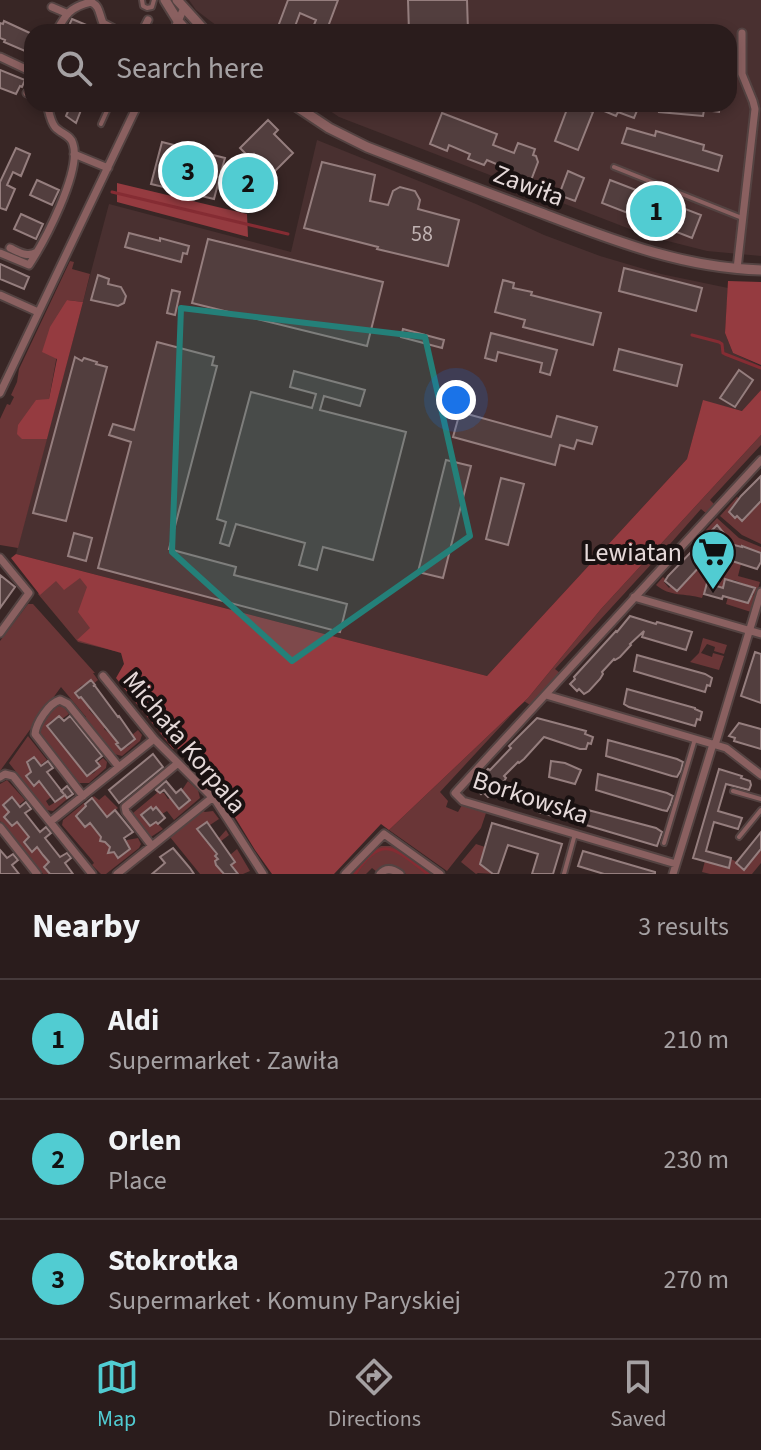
<!DOCTYPE html>
<html lang="en">
<head>
<meta charset="utf-8">
<style>
  :root { --surface:#2a1c1c; --page:#322525; --text:#f1f3f6; --muted:#a5a1a3; --line:#463a3b; --accent:#51ccd2 }
  body { margin:0; font-family:"Source Sans 3",sans-serif; background:var(--page); color:var(--text) }
  .you { position:absolute; left:456px; top:400px; width:28px; height:28px; margin:-20px; border:6px solid #fff; border-radius:50%; background:#1a73e8; box-shadow:0 0 0 12px #1a73e833 }
  .badge { display:grid; place-items:center; width:52px; height:52px; border-radius:50%; background:var(--accent); color:#111; font-size:26px; font-weight:700 }
  .pin { position:absolute; translate:-50% -50%; border:4px solid #fff; box-shadow:0 2px 8px #0006 }
  .list { margin:0; padding:0; list-style:none }
  h2 { display:flex; justify-content:space-between; align-items:center; height:104px; margin:0; padding:0 32px; font-size:34px }
  h2 small { font-size:26px; font-weight:400; color:var(--muted) }
  .list li { display:grid; grid-template-columns:52px 1fr auto; gap:24px; align-items:center; box-sizing:border-box; height:120px; padding:0 32px; border-top:2px solid var(--line) }
  .list b { display:block; font-size:30px; white-space:nowrap }
  .list p { margin:0; font-size:26px; white-space:nowrap; color:var(--muted) }
  .list em { font-size:26px; font-style:normal; color:var(--muted) }
  .icon { flex:none; width:44px; height:44px; fill:none; stroke:currentColor; stroke-width:2; stroke-linecap:round; stroke-linejoin:round }
  .map { position:relative; flex:none; width:761px; height:874px; overflow:hidden }
  .search { position:absolute; background:var(--surface); box-shadow:0 4px 12px #0003; left:24px; right:24px; top:24px; height:88px; display:flex; align-items:center; gap:20px; box-sizing:border-box; padding:0 28px; border-radius:24px; color:var(--muted); font-size:30px }
  .sheet { height:464px; background:var(--surface) }
  nav { display:flex; justify-content:space-around; align-items:center; box-sizing:border-box; height:112px; border-top:2px solid var(--line); background:var(--surface); font-size:22px; color:var(--muted) }
  nav a { display:grid; justify-items:center; gap:4px }
  nav .on { color:var(--accent) }
  .map>svg:first-child { display:block }
  .built { fill:#493030 }
  .green { fill:#6a3637 }
  .forest { fill:#953b40 }
  .lines { fill:none; stroke-linecap:round; stroke-linejoin:round }
  .stream { stroke:#852c33; stroke-width:3 }
  .building { fill:#523e3e; stroke:#957e7e; stroke-width:2 }
  .service-casing { stroke:#544342; stroke-width:8 }
  .minor-casing { stroke:#544342; stroke-width:11 }
  .tertiary-casing { stroke:#544342; stroke-width:13 }
  .service { stroke:#8a6060; stroke-width:4 }
  .minor { stroke:#8a6060; stroke-width:7 }
  .tertiary { stroke:#8a6060; stroke-width:9 }
  .marked { fill:#248079; fill-opacity:0.2; stroke:#248079; stroke-width:6; stroke-linejoin:round }
  .labels { text-anchor:middle; stroke-width:8; stroke-linejoin:round; paint-order:stroke }
  .number-label { font-size:22px; fill:#c0b2b2 }
  .street-label { font-size:26px; fill:#e5d9d9; stroke:#191111 }
  .poi-label { font-size:26px; fill:#e5d9d9; stroke:#191111; text-anchor:end }
</style>
</head>
<body>
<div class="map">
<svg width="761" height="874" viewBox="0 0 761 874">
  <rect width="100%" height="100%" fill="#382625"/>
  <path class="built" d="M189 0H761V256L707 251 648 236 339 117 320 104H729V32H225L196 10Z
    M317 140 476 204 544 235 600 256 661 274 728 288 725 333 733 353 761 366V390L743 411 703 401 687 459 487 676 16 554 109 204 291 252Z"/>
  <path class="green" d="M70 261 74 262 72 269 90 274 83 302 67 300 49 399 22 439H47L18 548 0 545V419L7 404 10 405 14 397 11 395 17 382 19 369Z
    M761 435V445L710 500 715 505 707 514 701 509 670 544 674 549 672 551 667 547 555 669 560 673 530 705 524 701 440 792 448 801 446 807 458 812 462 805 486 813 481 828 447 871 389 830 528 698 601 609Z
    M737 497 740 499 733 505 729 512 742 521 761 501V544L742 535 720 516Z
    M717 518 739 538 761 547V553L743 546 735 545 732 553 734 554 732 561 741 564 738 576 760 582 751 612 726 604 728 597 753 596 755 588 734 580H725L723 588 707 583 702 598C685 593 670 597 656 585L663 577 665 579 668 576 664 582 669 588 671 586 677 591 698 569 697 567 704 559 706 560 727 537 717 525 708 532 706 530Z
    M58 566 141 588 115 651 78 642 38 594Z
    M28 604H33L95 673H93L98 680 92 685 89 682 81 686 75 693 82 695 90 708 89 710 105 727 104 729 119 742 116 745 121 750 129 746 135 739 132 735 138 730 142 735 140 741 122 756 114 754 86 718V717L61 687 0 771V641Z
    M703 638 727 645 724 654 714 651 715 647 707 644 701 653 712 657 713 653 724 656 719 670 690 662 699 653Z
    M59 706 64 707 69 714 62 719 59 716 51 721 47 726 87 776 94 773 100 766 97 763 103 758 107 762 106 768 89 783H79L41 736 40 727 54 708Z
    M28 736 47 760 40 765 34 757 28 762 31 772 26 776 33 785 39 781 42 785 44 783 51 797 46 801 49 806 57 801 64 794 67 798 72 795 53 811 46 810 9 763Z
    M176 770 156 788 159 793H164L168 799 170 798 180 809 190 801 182 790 188 781 198 790 200 798 174 820 167 811 162 814 156 807 153 810 151 807 141 814 150 826 156 822 163 829 151 837 133 816V813L157 793 154 787Z
    M7 780 25 800 19 805 12 798 9 812 4 817 12 826 17 822 29 837 24 842 31 851 37 847 49 862 44 867 50 874H43L0 821V784Z
    M105 795 118 808 109 816 112 820 119 815 124 821 101 840C105 844 110 843 110 852H113L118 858 127 845V840L138 838 141 844 139 848 106 874H101L92 865 94 863 91 859 62 825 63 820 84 803 87 807 81 810 76 816 85 826 99 807 92 798 94 796 99 800Z
    M203 811 205 812 213 811 219 819 210 825 207 822 197 829 207 843 217 836 219 838 226 830 229 835 212 848 218 859 215 862 218 866 231 865 235 862 230 855 237 849 250 871 243 874H200L170 837Z
    M476 844 485 847 480 864 493 874 478 873 476 874 461 862Z
    M381 846H391L397 849 432 874H406L391 865 381 867 377 872 372 868 366 874H351L374 850Z
    M761 849V863L752 874H710L702 872 705 861 728 868 731 859 737 862Z"/>
  <path class="forest" d="M117 183 247 214 248 237 117 202Z
    M728 281 761 282V365L733 353 725 333Z
    M67 300 83 302 47 439H22L17 434 18 425 36 400 49 399 57 359 42 352 50 327Z
    M761 390V435L601 609 528 698 389 830 381 824 334 874H272L255 850 222 796 223 794 216 785 211 789 199 777 202 773 176 747 173 749 116 678 124 664 121 653 77 640 90 628 78 612 87 587 80 578 64 590 56 581 40 595 11 558 16 554 487 676 687 459 703 400 742 411Z"/>
  <g class="lines">
    <path class="stream" d="M112 192 288 234
      M692 335 719 342 722 344 723 353 725 354 761 368
      M355 874C383 832 396 850 428 874"/>
  </g>
  <path class="building" d="M288 0H338L326 32H311L316 20 300 13 294 29 291 32H276Z
    M408 0H467L468 32H409Z
    M72 19 103 32H66Z
    M4 21 32 34V54L4 42 5 40 0 38V23L3 24Z
    M0 70 25 80 22 87 20 86 16 94 0 88Z
    M71 104 83 105 76 123 66 116Z
    M569 104 593 112 578 150 555 141Z
    M607 104H626L638 108 634 118 618 112 616 116 604 111Z
    M660 104H720L719 112 704 110 703 116 659 112Z
    M442 113 497 134 493 145 514 153 518 143 535 149 533 155 536 156 538 162 530 183 506 174 508 169 487 160 484 165 468 159 470 154 449 145 447 151 430 144Z
    M268 120 278 130 274 134 293 153 273 173 254 154 250 158 240 148Z
    M627 128 655 136 656 131 704 145 703 150 722 156 718 171 622 143Z
    M162 142 225 158 221 172 264 182 262 190 219 180 214 199 151 184Z
    M16 148 30 154 21 176 13 172 7 185 15 189 6 210 0 208V182Z
    M322 162 375 175 370 201 388 205 393 191 400 187 415 191 420 200 418 209 459 220 448 266 377 249 378 247 304 228Z
    M568 171 584 178 575 201 559 195Z
    M37 180 59 190 52 205 30 195Z
    M610 180 701 215 692 238 602 203Z
    M21 214 43 224 36 239 14 229Z
    M129 233 160 241V238L189 246 187 254 183 253 181 262 125 247Z
    M208 239 383 282 367 346 192 303Z
    M0 264 29 277 24 289 0 279Z
    M624 268 702 288 696 311 619 291Z
    M98 275 109 279 108 284 121 287 126 296 124 303 118 306 91 300Z
    M503 280 514 283 513 288 532 292 531 295 601 313 593 345 523 327 525 320 495 312Z
    M172 290 180 292 175 315 167 313Z
    M403 329 444 340 442 348 401 337Z
    M491 333 557 350 550 375 540 372 542 363 498 352 496 361 485 358Z
    M157 342 214 357 212 365 217 366 169 549 236 567 234 575 347 604 340 632 98 568 131 442 109 435 113 424 134 430Z
    M619 349 682 365 677 386 614 370Z
    M75 357 82 361 84 358 97 362 96 364 107 367 66 521 33 513Z
    M739 370 753 380 735 407 720 398Z
    M294 371 365 390 360 406 324 396 320 410 406 432 373 560 323 547 317 570 299 565 305 543 236 524 229 546 220 543 226 522 217 519 251 392 312 408 316 394 290 387Z
    M460 412 551 437 557 416 597 427 592 444 577 440 574 449 560 445 555 465 453 437Z
    M446 460 471 466 443 578 418 572Z
    M761 476V501L742 521 737 516 735 518 729 512 741 496Z
    M501 478 524 484 508 545 486 539Z
    M717 525 727 537 677 591 665 581 668 576Z
    M74 533 92 538 86 561 68 556Z
    M734 545 742 547V546L761 553V562L757 569 732 561Z
    M0 575 15 587 0 608Z
    M725 579 755 588 748 603 723 596 722 599 704 594 707 583 723 588Z
    M630 616 656 624 657 622 692 632 686 650 642 637 644 631 630 644 631 645 620 657 615 660 614 659 602 672 603 674 600 679 589 691 584 694 579 689 577 691 570 684 575 679 574 677 616 631 617 632Z
    M755 652 761 654V703L741 696Z
    M637 655 705 674 712 678 710 686 707 685 705 692 634 671Z
    M91 680 95 685 93 686H95L118 717 119 716 135 739 121 750 116 744 118 743 81 697 79 698 75 693Z
    M627 689 695 708V709L702 712 700 720 697 719 695 726 629 707 624 704Z
    M59 716 64 721 70 716 102 756 96 761 100 766 87 776 47 726Z
    M537 718 586 731 585 734 593 737 591 744 588 743 586 749H580L544 737 524 759 519 763 518 762 504 776 506 778 503 783 493 794 488 797 483 792 481 794 476 789 481 783 478 780 488 769 490 770 511 748 509 746Z
    M739 723 761 729V749L734 741 735 738 729 736Z
    M608 740 677 759 683 762 681 770 677 777 672 776 606 756Z
    M153 754 163 767 119 803 109 790Z
    M34 757 41 766 48 761 53 768 47 772 64 794 61 791 67 786 73 794 67 798 65 795 55 802 39 781 34 786 26 776 31 772 27 762Z
    M551 761 565 763 581 770 575 784 549 777Z
    M719 769 742 776 741 778 750 781 751 785 749 790 726 784 718 811 742 818 738 829 714 822 706 851 731 858 729 868 693 858Z
    M598 774 667 793 673 796 670 805 667 811 662 810 596 790Z
    M166 781 176 793 181 789 190 800 179 809 164 790 160 793 156 790Z
    M541 796 548 798V797L570 805 564 819 538 812Z
    M12 797 20 807 26 802 31 809 25 813 40 832 46 827 51 833 45 838 60 857 67 853 71 858 65 863 73 874H50L44 867 49 862 43 855 37 847 32 852 24 842 29 837 17 822 12 826 4 817 9 812 3 805Z
    M92 798 107 817 115 810 133 832 124 838 130 849 118 858 114 852 108 853 110 847 105 842 100 841 101 837 90 823 85 827 76 816 86 806 85 804Z
    M151 807 153 810 156 807 165 818 158 824 156 822 150 826 141 815Z
    M588 810 656 828 662 832 657 846 586 825Z
    M207 822 235 862 231 865 238 874H224L216 865 215 861 218 859 215 856 217 854 197 829Z
    M492 823 562 844 553 874H532L538 854 508 845 498 874H493L480 864Z
    M761 832V849L744 870 736 863Z
    M173 848 190 868 194 874H152L165 863 160 857Z
    M0 850 7 858 13 854 18 860 12 865 19 874H0Z
    M583 851 655 872V874H604L578 866Z"/>
  <g class="lines">
    <g class="service-casing">
      <path id="service" d="M142 0 143 6 147 8 152 7 154 0
        M101 124 110 104
        M614 167 742 218
        M733 791 761 799
        M739 837 761 810
        M664 843 695 739
        M564 874 575 834"/>
    </g>
    <g class="minor-casing">
      <path id="minor" d="M52 7 66 13
        M56 32C66 14 70 7 91 2 100 6 99 14 103 23L120 32
        M142 32 148 20
        M173 32 184 8
        M0 57 32 72
        M27 93 32 95
        M74 154 108 168
        M10 248C19 252 27 258 37 252
        M0 253 29 265C44 242 82 171 73 144 71 135 61 134 55 127 50 121 49 111 47 104
        M737 269 755 109 753 101 742 74V33
        M0 295 38 312
        M0 393 138 104
        M0 558 29 593 0 633
        M634 597 761 634
        M103 676 154 739 216 801 263 874
        M546 695 726 748 761 775
        M715 745 761 592
        M0 777 5 774 13 776 92 874
        M83 796 35 734C36 723 49 703 60 700L68 704 119 767
        M50 822 154 739
        M0 827 37 874
        M152 846 126 812 125 807 178 763
        M676 864 463 801 455 793 761 460
        M117 874 213 797
        M345 874 384 834 440 874
        M380 874C386 867 393 869 400 874
        M673 874 713 744"/>
    </g>
    <g class="tertiary-casing">
      <path id="tertiary" d="M165 0 178 21 188 32
        M177 0 206 32
        M293 104 329 128 367 147C426 170 485 192 544 214 615 241 684 268 761 270"/>
    </g>
    <use href="#service" class="service"/>
    <use href="#minor" class="minor"/>
    <use href="#tertiary" class="tertiary"/>
  </g>
  <path class="marked" d="M181 308 425 337 470 536 292 661 172 552Z"/>
  <defs>
    <g id="supermarket-pin" transform="scale(2.3)"><path d="M0 17L-7.5 6A9.5 9.5 0 1 1 7.5 6Z" fill="#51ccd2" stroke="#191111"/><path d="M-6-5.5h2.5l.6 2H6L4.5 2H-2.5L-4.4-4H-6ZM-1.5 3.2a1.3 1.3 0 1 0 .1 0ZM3 3.2a1.3 1.3 0 1 0 .1 0Z" fill="#111"/></g>
  </defs>
  <g fill-rule="evenodd">
    <use href="#supermarket-pin" x="713" y="552"/>
  </g>
  <g class="labels">
    <g class="number-label">
      <text x="422" y="241">58</text>
    </g>
    <g class="street-label">
      <text transform="translate(529 185) rotate(21)" y="9">Zawiła</text>
      <text transform="translate(185 742) rotate(50)" y="9">Michała Korpala</text>
      <text transform="translate(531 797) rotate(18)" y="9">Borkowska</text>
    </g>
    <g class="poi-label">
      <text x="682" y="561">Lewiatan</text>
    </g>
  </g>
</svg>
<div class="you"></div>
<div class="pin badge" style="left:656px;top:211px">1</div>
<div class="pin badge" style="left:248px;top:183px">2</div>
<div class="pin badge" style="left:188px;top:171px">3</div>
<div class="search"><svg class="icon" aria-label="search" viewBox="0 0 24 24"><circle cx="10" cy="10" r="6"/><path d="M15 15l6 6"/></svg>Search here</div>
</div>
<section class="sheet">
<h2>Nearby<small>3 results</small></h2>
<ul class="list">
<li><span class="badge">1</span><div><b>Aldi</b><p>Supermarket · Zawiła</p></div><em>210 m</em></li>
<li><span class="badge">2</span><div><b>Orlen</b><p>Place</p></div><em>230 m</em></li>
<li><span class="badge">3</span><div><b>Stokrotka</b><p>Supermarket · Komuny Paryskiej</p></div><em>270 m</em></li>
</ul>
</section>
<nav>
<a class="on"><svg class="icon" aria-label="map" viewBox="0 0 24 24"><path d="M3 6l6-2 6 2 6-2v14l-6 2-6-2-6 2zM9 4v14M15 6v14"/></svg>Map</a>
<a><svg class="icon" aria-label="directions" viewBox="0 0 24 24"><path d="M12 3l9 9-9 9-9-9zM9 14v-3h6M13 9l2 2-2 2"/></svg>Directions</a>
<a><svg class="icon" aria-label="saved" viewBox="0 0 24 24"><path d="M7 4h10v16l-5-4-5 4z"/></svg>Saved</a>
</nav>
</body>
</html>
